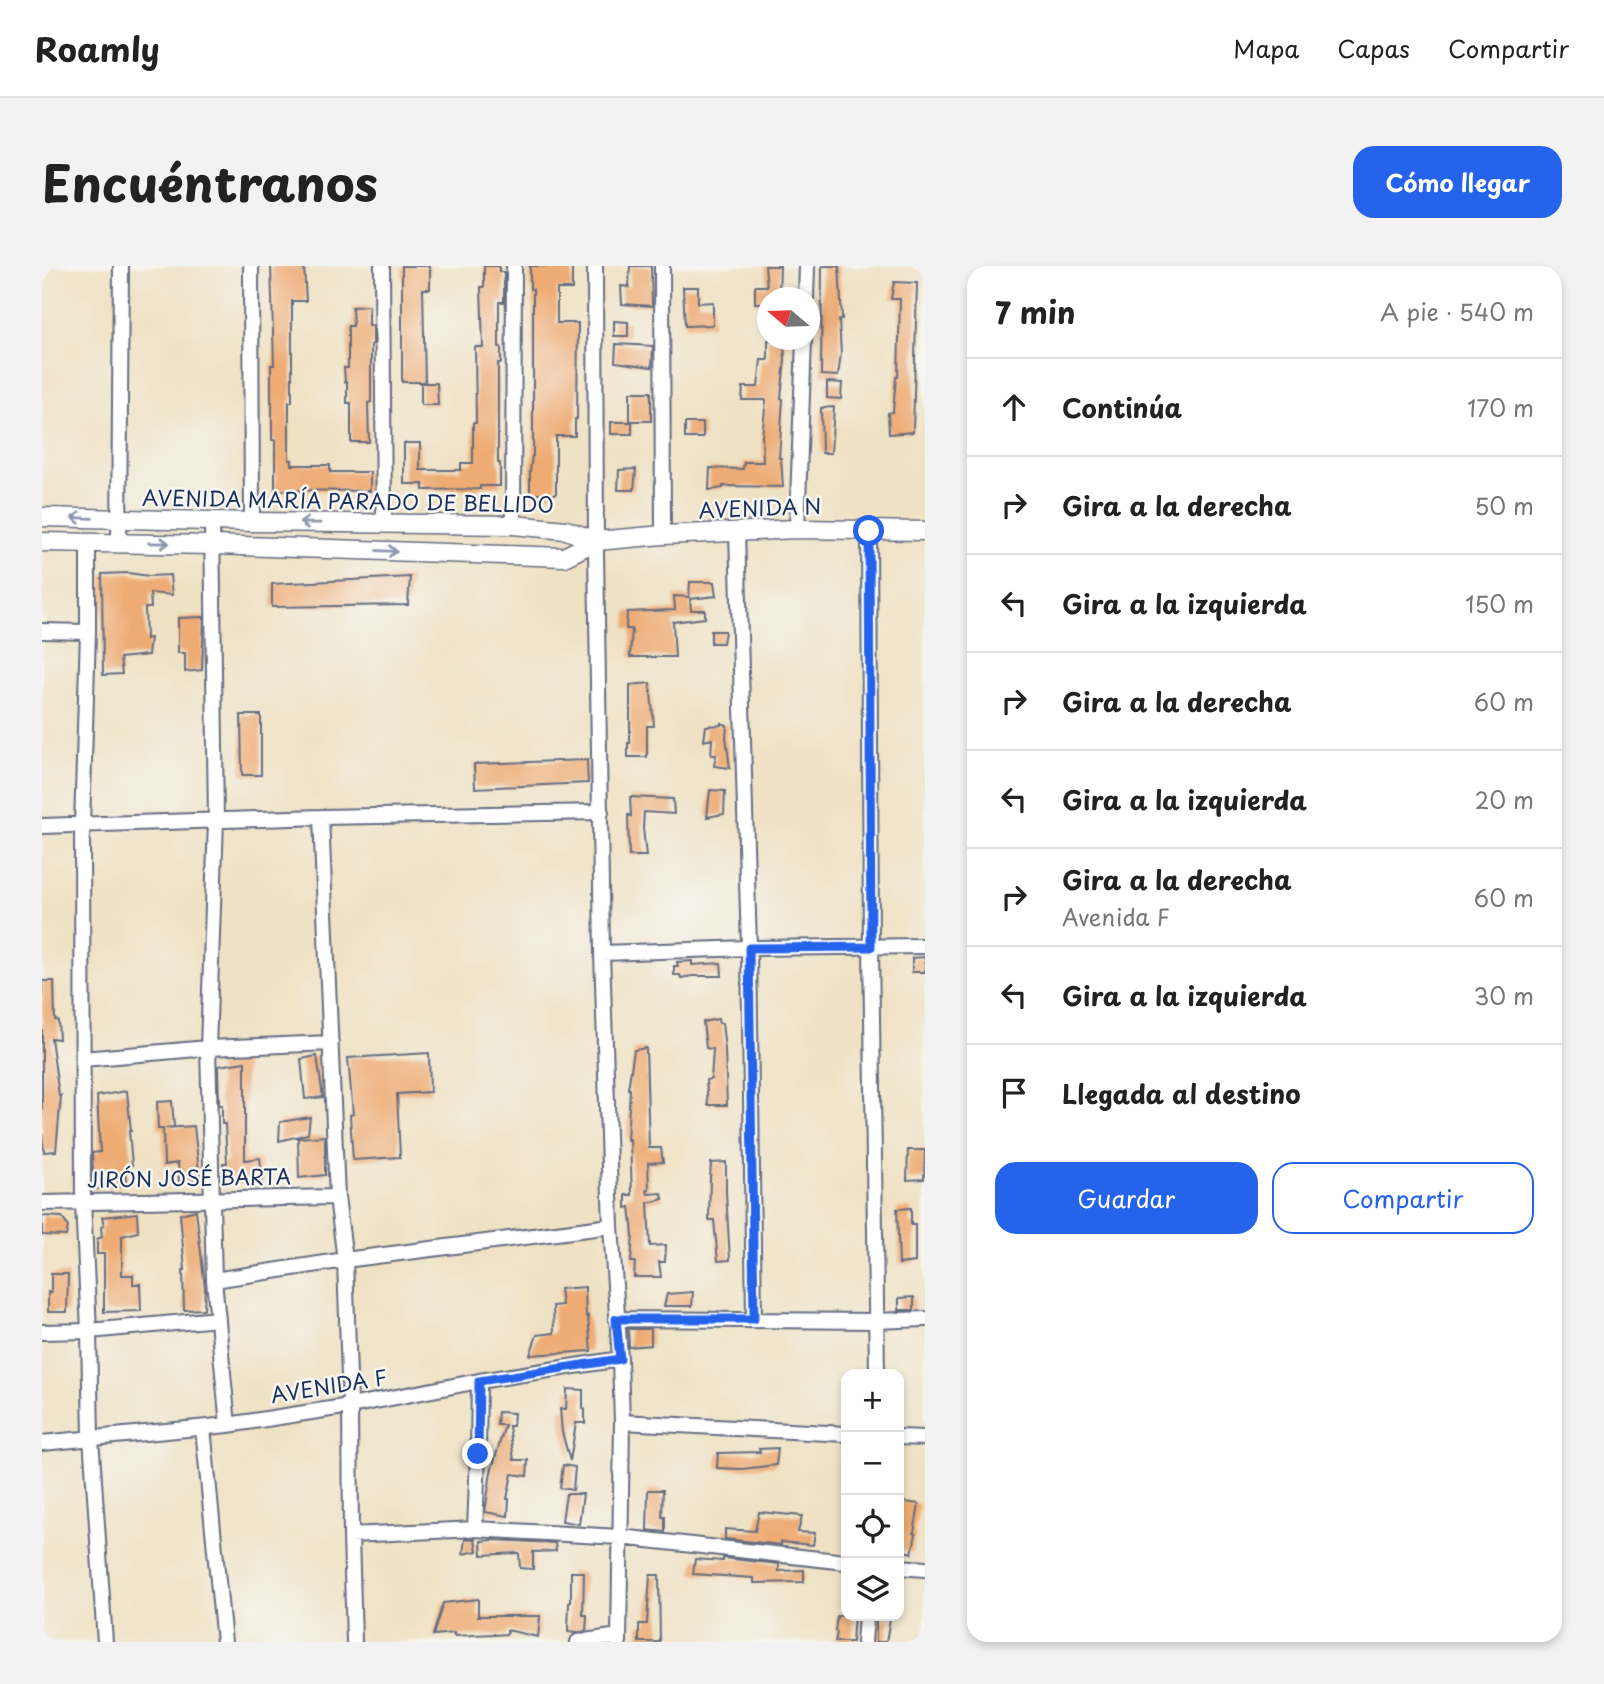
<!DOCTYPE html>
<html lang="es">
<head>
<meta charset="utf-8">
<style>
  :root { --surface:#fff; --page:#f2f2f2; --text:#222; --muted:#767676; --line:#e0e0e0; --accent:#2563eb }
  body { margin:0; font-family:"Playpen Sans",sans-serif; background:var(--page); color:var(--text) }
  .controls { position:absolute; right:21px; bottom:21px; display:grid; overflow:hidden; border-radius:14px; box-shadow:0 4px 10px #0003 }
  .controls button { width:63px; height:63px; display:grid; place-items:center; padding:0; border:0; border-bottom:2px solid var(--line); background:var(--surface); color:var(--text); font:35px sans-serif }
  .compass { position:absolute; left:715px; top:21px; width:63px; height:63px; border-radius:50%; background:var(--surface); box-shadow:0 4px 10px #0003; rotate:289deg }
  .stop { position:absolute; width:21px; height:21px; margin:-16px; border:5px solid #2563eb; border-radius:50%; background:#fff }
  .stop.end { background:#2563eb; border-color:#fff; box-shadow:0 2px 7px #0008 }
  .list { margin:0; padding:0; list-style:none }
  h2 { display:flex; justify-content:space-between; align-items:center; height:91px; margin:0; padding:0 28px; font-size:30px }
  h2 small { font-size:23px; font-weight:400; color:var(--muted) }
  .list li { display:grid; grid-template-columns:46px 1fr auto; gap:21px; align-items:center; box-sizing:border-box; height:98px; padding:0 28px; border-top:2px solid var(--line) }
  .list b { display:block; font-size:26px; white-space:nowrap }
  .list p { margin:0; font-size:23px; white-space:nowrap; color:var(--muted) }
  .list em { font-size:23px; font-style:normal; color:var(--muted) }
  .actions { display:flex; gap:14px; padding:21px 28px }
  .actions a { flex:1; padding:16px 0; border:2px solid var(--accent); border-radius:21px; text-align:center; font-size:24px; color:var(--accent) }
  .actions .main { background:var(--accent); color:#fff }
  .icon { flex:none; width:38px; height:38px; fill:none; stroke:currentColor; stroke-width:2; stroke-linecap:round; stroke-linejoin:round }
  .map { position:relative; flex:none; width:883px; height:1376px; overflow:hidden; border-radius:21px }
  header { display:flex; align-items:center; gap:42px; box-sizing:border-box; height:98px; padding:0 35px; background:var(--surface); border-bottom:2px solid var(--line) }
  header strong { font-size:33px }
  nav { display:flex; gap:38px; margin-inline-start:auto; font-size:24px }
  .intro { display:flex; align-items:center; justify-content:space-between; box-sizing:border-box; height:168px; padding:0 42px }
  h1 { margin:0; font-size:49px }
  .button { padding:18px 32px; border-radius:21px; background:var(--accent); color:#fff; font-size:24px; font-weight:700 }
  main { display:flex; gap:42px; padding:0 42px }
  aside { flex:1; background:var(--surface); border-radius:21px; box-shadow:0 4px 10px #0003 }
  .map>svg:first-child { display:block }
  .building { fill:#eeab73 }
  .lines { fill:none; stroke-linecap:round; stroke-linejoin:round }
  .minor-casing { stroke:#656d81; stroke-width:18 }
  .tertiary-casing { stroke:#656d81; stroke-width:21 }
  .minor { stroke:#fff; stroke-width:14 }
  .tertiary { stroke:#fff; stroke-width:18 }
  .oneway { stroke:#8d97ae }
  .route { stroke:#2563eb; stroke-width:9 }
  .labels { text-anchor:middle; stroke-width:5; stroke-linejoin:round; paint-order:stroke }
  .street-label { font-size:21px; fill:#1b2f5e; stroke:#f6f6f2 }
</style>
</head>
<body>
<header>
<strong>Roamly</strong>
<nav><a>Mapa</a><a>Capas</a><a>Compartir</a></nav>
</header>
<div class="intro"><h1>Encuéntranos</h1><a class="button">Cómo llegar</a></div>
<main>
<div class="map">
<svg width="883" height="1376" viewBox="0 0 883 1376">
  <rect width="100%" height="100%" fill="#f6f6f2"/>
  <filter id="ink" filterUnits="userSpaceOnUse"><feTurbulence type="fractalNoise" baseFrequency=".0143" numOctaves="2"/><feDisplacementMap in="SourceGraphic" scale="14" xChannelSelector="R" yChannelSelector="G"/><feConvolveMatrix kernelMatrix="1 2 1 2 8 2 1 2 1" color-interpolation-filters="sRGB"/></filter>
  <filter id="wash" filterUnits="userSpaceOnUse"><feTurbulence type="fractalNoise" baseFrequency=".00686" numOctaves="4" result="noise"/><feDisplacementMap in="SourceGraphic" scale="28" xChannelSelector="R" yChannelSelector="G"/><feGaussianBlur stdDeviation="1.57" result="paint"/><feColorMatrix in="noise" values="0 0 0 0 0 0 0 0 0 0 0 0 0 0 0 0 0 1.4 0 .05"/><feComposite in="paint" operator="in"/></filter>
  <g filter="url(#wash)">
    <rect width="100%" height="100%" fill="#efe1c3"/>
    <g id="blocks">
      <path class="building" d="M229 0H262L264 35H250V136H247V194H250V199H288V206H328V225L233 224V174H230V136H229V99H232Z
        M360 0H388V23H381L383 116H360Z
        M442 0H457V6H462V36H457V81H459V97H456V197H458V220H438V223L381 224V218H362V177H378V204H419V197H431V157H434L433 81H441L439 21H442Z
        M488 0H530V23H515V57H536L535 153H533V170H514V228H488V206L490 190H491V23H488Z
        M588 0H609L610 40 580 38 579 20 587 21Z
        M723 0H738L737 32H725V37H713V20H725Z
        M780 0H797L800 53 797 54 799 88 796 110 779 109Z
        M852 16 875 17 871 166 847 168 846 147 851 146 854 111H856L858 33H849Z
        M641 21H656V37L671 36V59L643 60Z
        M327 40V60H331V78L329 79V136L326 137 327 176H309V137H305V116H303L302 102H306V60H311L310 41Z
        M572 55 586 56V70H572Z
        M726 74H742L743 94 739 132 741 133 737 192H739L741 221 681 220V222L667 224 668 202 701 203 702 196H721L720 170 724 134H700L701 121H716L719 94H726Z
        M574 78 611 80 610 101 573 96Z
        M785 116 800 117 799 133 785 132Z
        M379 117H395L396 139H379Z
        M588 126H609V155H588Z
        M792 141 789 187H780L779 142Z
        M569 156H590V168H569Z
        M643 157H661V172H643Z
        M594 203 592 224H576L577 204Z
        M86 307 107 310 128 309 130 329 108 327 109 342H103L104 373 108 372 106 389 78 392 80 408 61 409 60 308Z
        M368 311 366 339 230 341V318Z
        M648 316H672L674 330 648 333 649 344H663V352L631 356 633 391H588L590 363H584L585 346 633 344 632 330 647 331Z
        M162 351 160 404 143 406V387H136V352Z
        M669 365H683L681 377H669Z
        M608 417 612 460H605V491H586V477H588V419Z
        M199 449H219V509H200Z
        M679 457 685 459 684 471 688 502 672 500 674 489H669L670 473 662 475 664 460 679 459Z
        M545 494 546 517 433 522 432 498Z
        M668 524 683 525 682 548 665 551Z
        M588 531 631 533 632 548 602 546 601 562 604 590H587L586 549 589 550Z
        M883 691V706H870V692Z
        M650 695V699L679 697 680 710H650L639 712 638 709H632V700H636L635 696Z
        M0 715H12L13 754 16 755 17 773 9 772 17 830H19L14 885 2 886 0 867Z
        M676 753 677 757H680L683 783 685 839H666L664 814 669 813 671 783 664 782 661 756Z
        M604 782 607 882H619L621 896 606 897 607 924H605L606 928 620 927 621 933 606 937 608 980 624 979 623 996H617L619 1011H592L593 996H589L591 969 588 941 584 942V929H590L588 873 585 874 588 823H586L592 784Z
        M387 787 388 826 355 828 358 891 311 894 308 849 311 848 306 792Z
        M275 790 281 831 263 833 259 793Z
        M203 796V894L218 892 221 914 182 917 181 897H185L183 858H180V839H177L176 800Z
        M85 825 89 865H87L90 899 83 900 84 919 52 923 50 887 58 886 55 830Z
        M130 835 132 861 123 862 152 860 158 915 137 916 136 897 122 899 121 863H116L115 836Z
        M268 851 266 868 237 875 238 856Z
        M283 870V909L257 912 256 872Z
        M866 884H883L882 913 865 914Z
        M684 896V926L688 994 676 995 672 954H667L668 913 669 897Z
        M869 942V959H873V996L857 998 855 943Z
        M154 944 163 1022 162 1043 142 1044 141 1004H143L138 948Z
        M95 947 96 966 80 970V1009H91V1018H98L99 1045 62 1046V988H55V973L60 971 59 961 62 959 60 951Z
        M0 950 20 951 26 961 24 970 0 969Z
        M9 1008H26L25 1046H6V1026L9 1027Z
        M543 1021 544 1051 546 1050 549 1085 488 1089 495 1069 512 1067 511 1040 520 1039 518 1023Z
        M651 1026 650 1040H622L625 1028Z
        M872 1031V1044H857V1032Z
        M586 1063H609V1079L587 1081Z
        M525 1123 541 1124V1143H543V1157H534L528 1195 520 1166 518 1143H524Z
        M456 1146 472 1147 471 1160H467L472 1194H486L485 1210 470 1208 465 1233H467L466 1250 443 1246 449 1206 463 1159H455Z
        M736 1182 734 1199 700 1203 675 1202 676 1187 718 1186 717 1183Z
        M521 1199 533 1201 531 1224 518 1222Z
        M606 1224H621L620 1251H623V1266L605 1264Z
        M524 1228H541L537 1258 520 1255Z
        M857 1235 877 1238 872 1267 874 1268 870 1287 857 1284Z
        M717 1246 760 1250 756 1266 773 1267 771 1279 739 1276V1279L683 1273V1263L713 1265Z
        M423 1273H433L435 1285 421 1288Z
        M452 1274 513 1277 514 1285 491 1286V1303L478 1302 477 1287 440 1289 439 1275Z
        M681 1292 737 1298V1305L762 1304V1316L712 1317V1312L651 1308 653 1293 681 1295Z
        M529 1306H542L541 1349H545L544 1365 533 1367 526 1366 527 1337 529 1336Z
        M608 1309H617L618 1376H597V1358H605Z
        M436 1333V1350H498L496 1371 465 1364V1368L452 1369V1368L412 1370V1367L391 1369 401 1337Z
        M795 1350H812L810 1376H793L795 1366 793 1365Z
        M848 1353 844 1376H834V1354Z"/>
    </g>
  </g>
  <g filter="url(#ink)">
    <use href="#blocks" fill-opacity="0" stroke="#656d81" stroke-width="2"/>
    <g class="lines">
      <g class="minor-casing">
        <path id="minor" d="M209 0 210 256
          M340 0 342 258
          M553 0 554 284 560 687 569 960 578 1093 580 1156 577 1376
          M620 0 621 269
          M764 32 765 0
          M170 255 174 555 166 782 172 1014 186 1159
          M471 259 472 0
          M755 263 762 74
          M827 265 829 681 835 1108
          M695 266 707 682 712 1053
          M46 277V366L40 559 41 936 47 1065 49 1171 63 1376
          M77 277 79 0
          M0 365 46 366
          M279 551 295 931 303 994 308 1140 309 1269 312 1376
          M0 560 279 551 559 546
          M560 687 707 682 883 680
          M41 793 166 782 289 777
          M0 937 295 931
          M172 1014 303 994 569 960
          M574 1053 834 1055 883 1053
          M0 1066 47 1065 176 1053
          M580 1156 804 1168
          M161 1162 182 1376
          M857 1171 883 1172
          M0 1177 186 1159 308 1140 437 1115 578 1093
          M433 1263 436 1188 437 1115
          M309 1269 433 1263 578 1271 804 1296
          M857 1301 883 1303
          M536 1376 577 1370
          M822 1376 824 1350"/>
      </g>
      <g class="tertiary-casing">
        <path id="tertiary" d="M0 251 210 256 471 259 524 264 554 275
          M0 276 171 279 522 291 554 275 621 269 755 263 883 265"/>
      </g>
      <use href="#minor" class="minor"/>
      <use href="#tertiary" class="tertiary"/>
    </g>
    <defs><path id="oneway-shaft" d="M-6 0H5M1.5-3L5.5 0L1.5 3" fill="none" stroke-width="1.6" stroke-linecap="round" stroke-linejoin="round" transform="scale(1.75)"/></defs>
    <g class="oneway">
      <use href="#oneway-shaft" transform="translate(40 252) rotate(-178)"/>
      <use href="#oneway-shaft" transform="translate(268 257) rotate(-179)"/>
      <use href="#oneway-shaft" transform="translate(117 277) rotate(1)"/>
      <use href="#oneway-shaft" transform="translate(345 285) rotate(2)"/>
    </g>
  </g>
  <g class="lines" filter="url(#ink)">
    <path class="route" d="M436 1188 437 1115 578 1093 574 1053H712L707 682 829 681 827 265"/>
  </g>
  <g class="labels">
    <g class="street-label">
      <text transform="translate(306 236) rotate(1)" y="7">AVENIDA MARÍA PARADO DE BELLIDO</text>
      <text transform="translate(718 243) rotate(-2)" y="7">AVENIDA N</text>
      <text transform="translate(147 913) rotate(-1)" y="7">JIRÓN JOSÉ BARTA</text>
      <text transform="translate(287 1121) rotate(-9)" y="7">AVENIDA F</text>
    </g>
  </g>
</svg>
<div class="controls">
<button>+</button>
<button>−</button>
<button><svg class="icon" aria-label="locate" viewBox="0 0 24 24"><circle cx="12" cy="12" r="6"/><path d="M12 2v4M12 18v4M2 12h4M18 12h4"/></svg></button>
<button><svg class="icon" aria-label="layers" viewBox="0 0 24 24"><path d="M12 4l9 5-9 5-9-5zM3 14l9 5 9-5"/></svg></button>
</div>
<svg class="compass" viewBox="-18 -18 36 36"><path d="M0-13l5 13h-10z" fill="#e53935"/><path d="M0 13l5-13h-10z" fill="#767676"/></svg>
<div class="stop" style="left:827px;top:265px"></div>
<div class="stop end" style="left:436px;top:1188px"></div>
</div>
<aside>
<h2>7 min<small>A pie · 540 m</small></h2>
<ul class="list">
<li><svg class="icon" aria-label="ahead" viewBox="0 0 24 24"><path d="M12 20V5M6 11l6-6 6 6"/></svg><div><b>Continúa</b></div><em>170 m</em></li>
<li><svg class="icon" aria-label="right" viewBox="0 0 24 24"><path d="M7 20v-9h11M14 6l5 5-5 5"/></svg><div><b>Gira a la derecha</b></div><em>50 m</em></li>
<li><svg class="icon" aria-label="left" viewBox="0 0 24 24"><path d="M17 20v-9H6M10 6l-5 5 5 5"/></svg><div><b>Gira a la izquierda</b></div><em>150 m</em></li>
<li><svg class="icon" aria-label="right" viewBox="0 0 24 24"><path d="M7 20v-9h11M14 6l5 5-5 5"/></svg><div><b>Gira a la derecha</b></div><em>60 m</em></li>
<li><svg class="icon" aria-label="left" viewBox="0 0 24 24"><path d="M17 20v-9H6M10 6l-5 5 5 5"/></svg><div><b>Gira a la izquierda</b></div><em>20 m</em></li>
<li><svg class="icon" aria-label="right" viewBox="0 0 24 24"><path d="M7 20v-9h11M14 6l5 5-5 5"/></svg><div><b>Gira a la derecha</b><p>Avenida F</p></div><em>60 m</em></li>
<li><svg class="icon" aria-label="left" viewBox="0 0 24 24"><path d="M17 20v-9H6M10 6l-5 5 5 5"/></svg><div><b>Gira a la izquierda</b></div><em>30 m</em></li>
<li><svg class="icon" aria-label="arrive" viewBox="0 0 24 24"><path d="M6 21V4h12l-3 4 3 4H6"/></svg><div><b>Llegada al destino</b></div></li>
</ul>
<div class="actions"><a class="main">Guardar</a><a>Compartir</a></div>
</aside>
</main>
</body>
</html>
